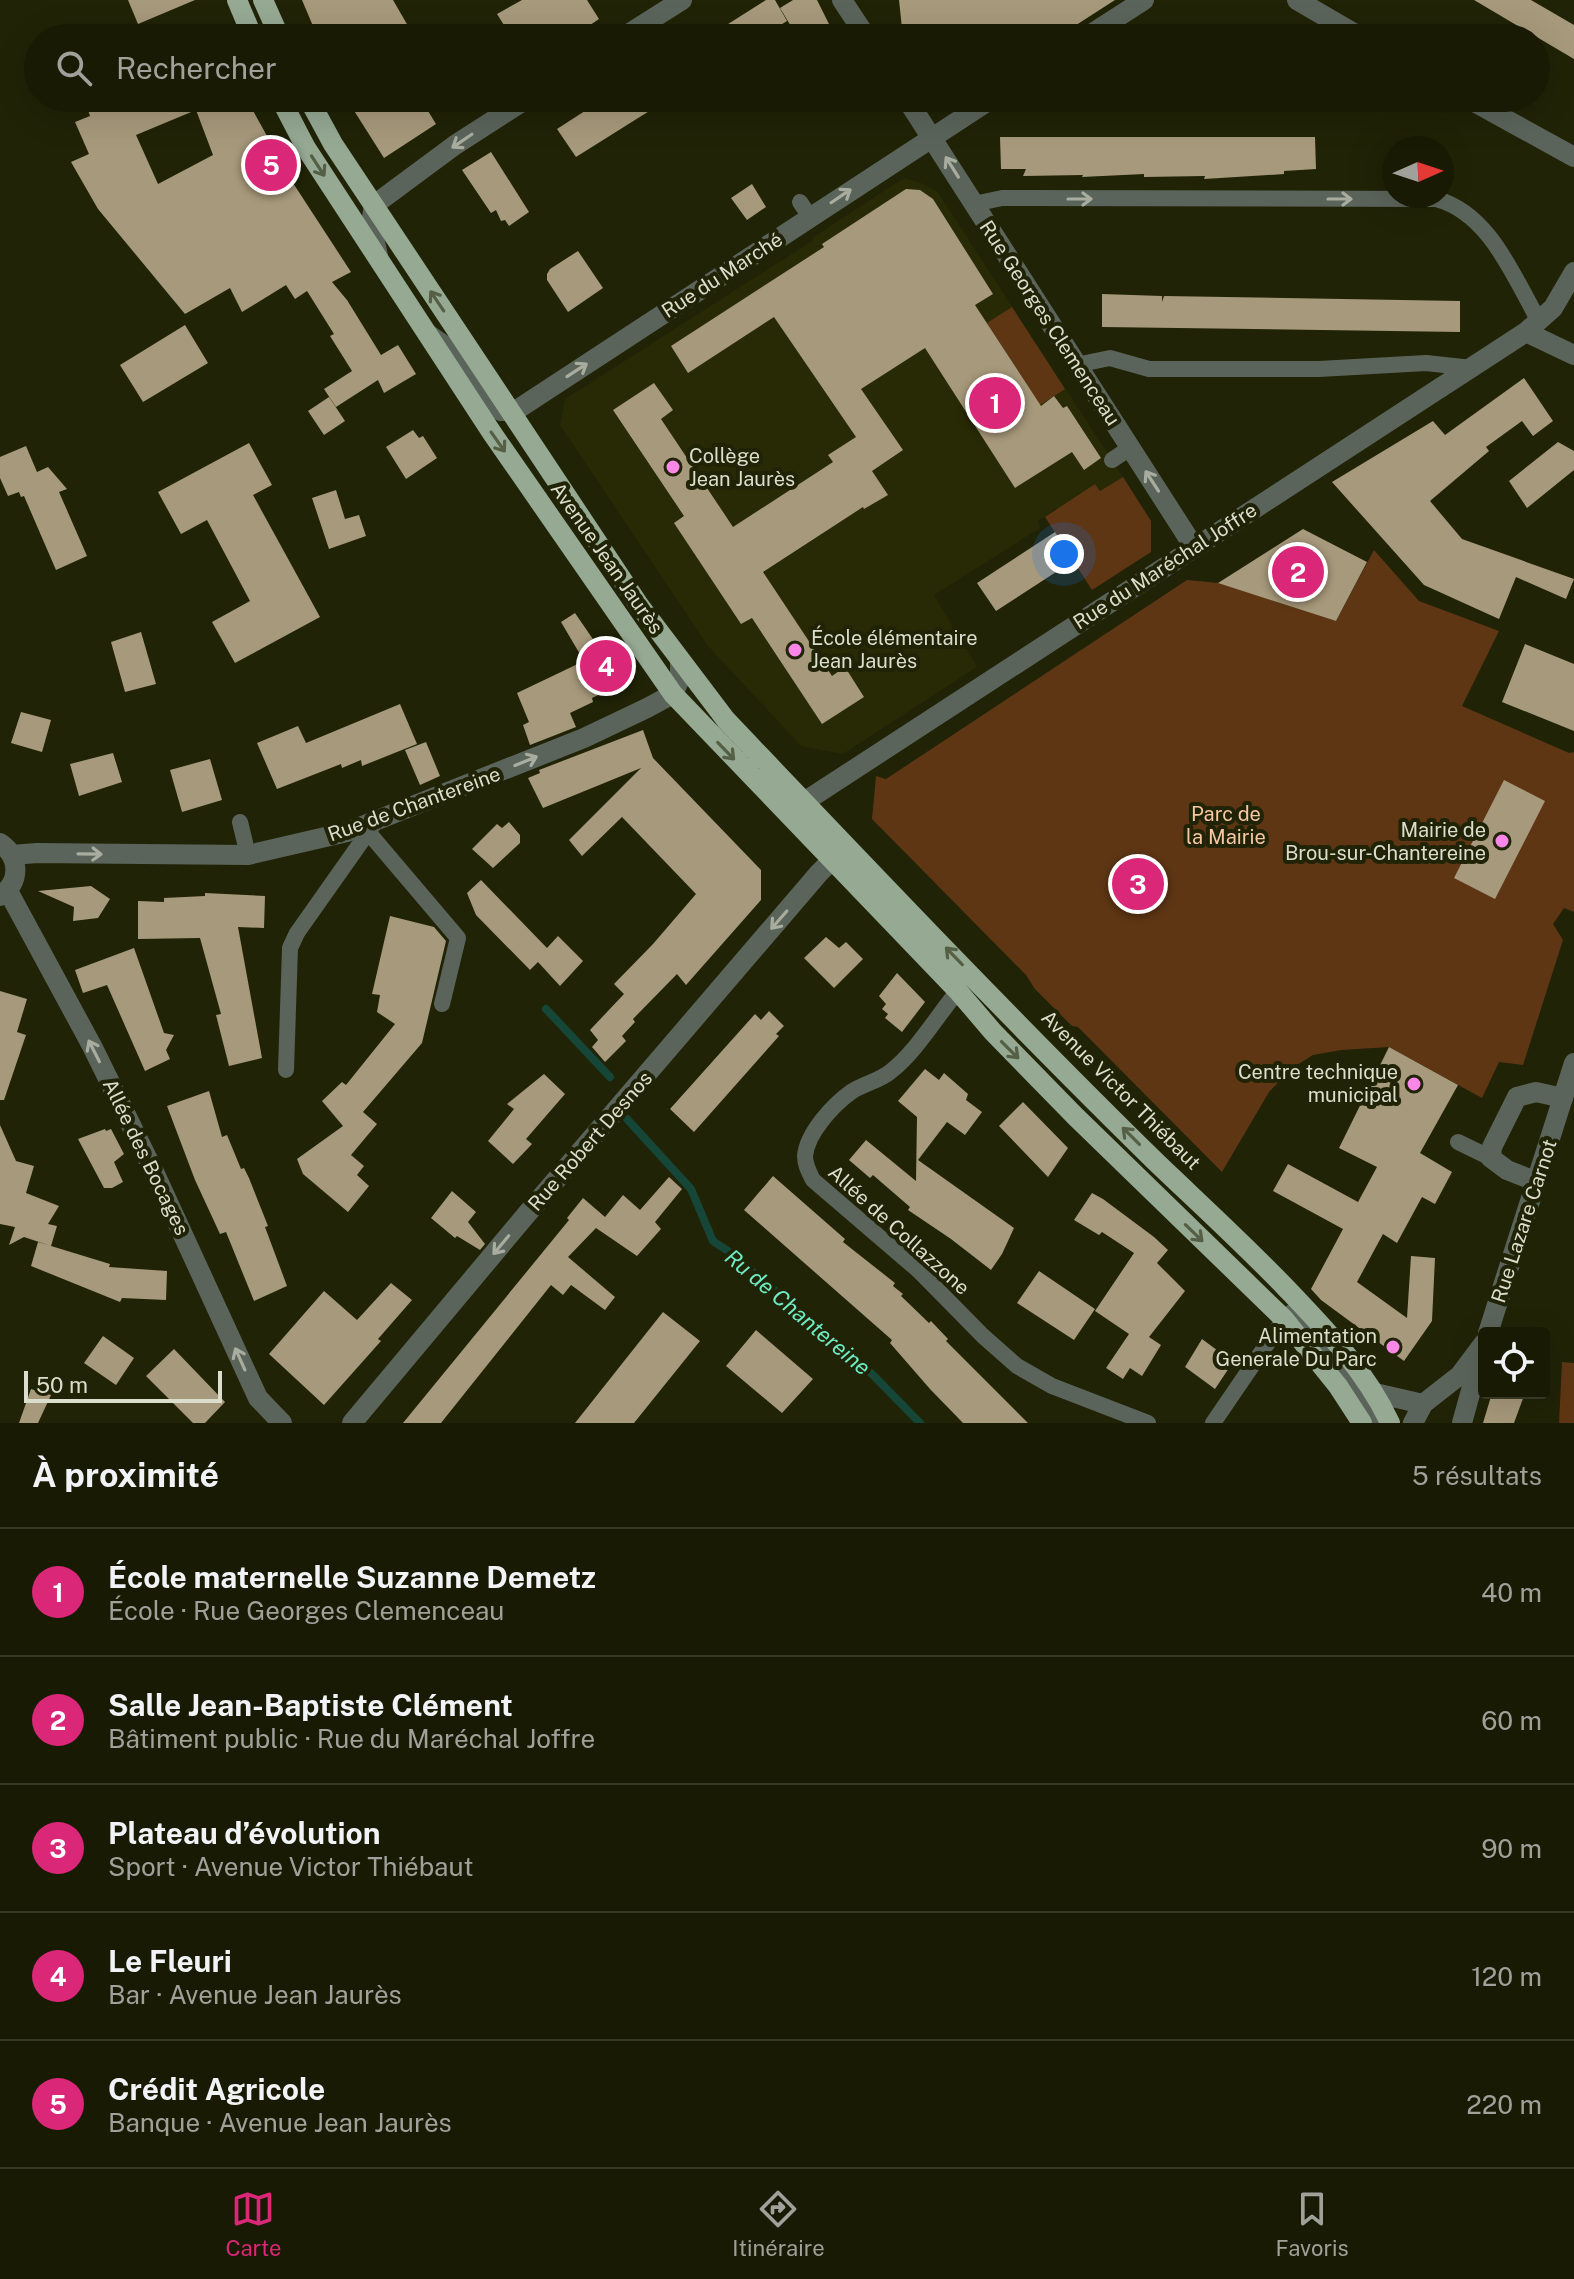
<!DOCTYPE html>
<html lang="fr">
<head>
<meta charset="utf-8">
<style>
  :root { --surface:#181a04; --page:#21230e; --text:#f1f3f6; --muted:#9fa19a; --line:#363826; --accent:#db2777 }
  body { margin:0; font-family:"Public Sans",sans-serif; background:var(--page); color:var(--text) }
  .controls { position:absolute; right:24px; bottom:24px; display:grid; overflow:hidden; border-radius:8px; box-shadow:0 8px 32px #0002 }
  .controls button { width:72px; height:72px; display:grid; place-items:center; padding:0; border:0; border-bottom:2px solid var(--line); background:var(--surface); color:var(--text); font:40px sans-serif }
  .compass { position:absolute; left:1382px; top:136px; width:72px; height:72px; border-radius:50%; background:var(--surface); box-shadow:0 8px 32px #0002; rotate:87deg }
  .scale { position:absolute; left:24px; bottom:20px; width:198px; box-sizing:border-box; padding-left:8px; border:4px solid #dcdecd; border-top:0; font-size:22px; line-height:28px; white-space:nowrap; color:#dcdecd; -webkit-text-stroke:6px #202306; paint-order:stroke }
  .you { position:absolute; left:1064px; top:554px; width:28px; height:28px; margin:-20px; border:6px solid #fff; border-radius:50%; background:#1a73e8; box-shadow:0 0 0 12px #1a73e833 }
  .badge { display:grid; place-items:center; width:52px; height:52px; border-radius:50%; background:var(--accent); color:#fff; font-size:26px; font-weight:700 }
  .pin { position:absolute; translate:-50% -50%; border:4px solid #fff; box-shadow:0 2px 8px #0006 }
  .list { margin:0; padding:0; list-style:none }
  h2 { display:flex; justify-content:space-between; align-items:center; height:104px; margin:0; padding:0 32px; font-size:34px }
  h2 small { font-size:26px; font-weight:400; color:var(--muted) }
  .list li { display:grid; grid-template-columns:52px 1fr auto; gap:24px; align-items:center; box-sizing:border-box; height:128px; padding:0 32px; border-top:2px solid var(--line) }
  .list b { display:block; font-size:30px; white-space:nowrap }
  .list p { margin:0; font-size:26px; white-space:nowrap; color:var(--muted) }
  .list em { font-size:26px; font-style:normal; color:var(--muted) }
  .icon { flex:none; width:44px; height:44px; fill:none; stroke:currentColor; stroke-width:2; stroke-linecap:round; stroke-linejoin:round }
  .map { position:relative; flex:none; width:1574px; height:1423px; overflow:hidden }
  .search { position:absolute; background:var(--surface); box-shadow:0 8px 32px #0002; left:24px; right:24px; top:24px; height:88px; display:flex; align-items:center; gap:20px; box-sizing:border-box; padding:0 28px; border-radius:44px; color:var(--muted); font-size:30px }
  .sheet { height:744px; background:var(--surface) }
  nav { display:flex; justify-content:space-around; align-items:center; box-sizing:border-box; height:112px; border-top:2px solid var(--line); background:var(--surface); font-size:22px; color:var(--muted) }
  nav a { display:grid; justify-items:center; gap:4px }
  nav .on { color:var(--accent) }
  .map>svg:first-child { display:block }
  .built { fill:#272a05 }
  .green { fill:#5e3614 }
  .lines { fill:none; stroke-linecap:round; stroke-linejoin:round }
  .stream { stroke:#164638; stroke-width:8 }
  .building { fill:#a7997b; fill-rule:evenodd }
  .service { stroke:#5b645a; stroke-width:16 }
  .minor { stroke:#5b645a; stroke-width:20 }
  .tertiary { stroke:#5b645a; stroke-width:20 }
  .primary { stroke:#95a993; stroke-width:20 }
  .oneway { stroke:#a8ad9f }
  .oneway2 { stroke:#555f45 }
  .poi-dot { fill:#fa87e7; stroke:#202306; stroke-width:3 }
  .labels { text-anchor:middle; stroke-width:8; stroke-linejoin:round; paint-order:stroke }
  .street-label { font-size:20px; fill:#dcdecd; stroke:#202306 }
  .poi-label { font-size:20px; fill:#dcdecd; stroke:#202306; text-anchor:end }
  .park-label { font-size:20px; fill:#f9c7a2; stroke:#202306 }
  .water-label { font-size:22px; font-style:italic; fill:#6eebc3; stroke:#202306 }
</style>
</head>
<body>
<div class="map">
<svg width="1574" height="1423" viewBox="0 0 1574 1423">
  <rect width="100%" height="100%" fill="#202306"/>
  <path class="built" d="M904 178 921 183 937 191 1123 477 1100 491 1095 485 1038 521 1040 528 934 595 977 667 843 754 801 746 708 646 560 425 565 399 812 241 815 236Z"/>
  <path class="green" d="M1012 307 1065 389 1040 405 987 323Z
    M1123 477 1151 521V552L1092 590 1045 517 1095 484 1100 491Z
    M1374 550 1419 601 1499 631 1462 706 1569 753 1574 752V912L1564 908 1553 924 1563 940 1523 1065 1499 1062 1482 1098 1389 1047 1341 1050 1313 1055 1292 1068 1269 1092 1222 1172 1078 1027 1072 1026 1035 989 1026 975 872 819 876 776 886 779 1187 580 1219 583 1336 621Z
    M1562 1362 1574 1363V1423H1559Z"/>
  <g class="lines">
    <path class="stream" d="M546 1009 610 1077
      M627 1119 691 1189 713 1241 731 1253 873 1375 920 1423"/>
  </g>
  <path class="building" d="M128 0H195L138 24Z
    M302 0H393L415 38H318Z
    M522 0H587L599 19 571 38H512L497 14Z
    M766 0H775L787 21 760 38H706Z
    M793 0H817L836 38H798L780 8Z
    M899 0H1115L1056 38H903Z
    M1474 0H1531L1574 25V59Z
    M84 98H246L293 183 351 272 332 282 347 300 381 355 398 345 416 374 384 393 378 380 336 407 324 389 352 371 330 336 334 334 307 291 295 299 286 285 242 312 230 288 185 314 98 209 71 162 89 154 75 122 90 116ZM196 110 213 155 158 184 136 135Z
    M346 98H420L436 124 384 158Z
    M605 98H670L576 157 557 129Z
    M1000 137H1315L1316 169 1284 171V174L1204 179 1205 176 1144 177V174L1082 177 1083 175 1023 176 1026 169H1001Z
    M491 152 529 212 509 226 505 220 501 221 496 210 491 213 462 170Z
    M752 184 766 207 747 220 731 198Z
    M906 189 920 190 933 199 993 294 975 305 1041 406 1054 396 1063 408 1067 406 1101 458 1084 470 1072 452 1015 488 925 348 861 389 903 450 872 471 888 495 864 509 863 507 763 572 832 676 845 667 864 697 822 724 752 618 741 624 674 523 684 516 613 410 654 383 673 410 661 419 733 527 833 462 828 455 856 437 774 317 688 373 671 346 824 247 822 244Z
    M578 251 603 288 568 312 547 280V274L550 269Z
    M1102 294 1162 296V302L1164 296 1460 301V332L1102 327Z
    M185 325 208 363 143 402 120 365Z
    M1524 378 1553 421 1533 436 1522 421 1486 447 1489 451 1430 501 1462 539 1574 579 1566 599 1516 577 1499 619 1424 585 1332 482 1433 421 1445 435Z
    M329 397 345 421 324 435 308 411Z
    M413 430 419 438 423 436 437 458 406 479 386 447Z
    M1558 442 1574 451V470L1527 508 1509 481Z
    M249 443 272 485 253 495 320 617 235 663 212 622 250 601 207 520 181 534 158 492Z
    M26 446 37 472 48 467 67 489 59 492 87 556 56 570 24 496 21 497 19 492 8 496 0 478V457Z
    M336 490 345 519 359 515 366 536 329 549 312 498Z
    M1303 529 1367 562 1336 621 1218 583Z
    M1055 532 1073 561 996 611 977 583Z
    M575 613 623 683 592 698 593 702 570 713 576 727 530 745 523 725 529 722 517 693 584 661 561 622Z
    M141 632 156 684 125 692 111 642Z
    M1525 644 1574 664V731L1502 702Z
    M400 704 417 744 362 766 361 760 342 768 341 764 277 789 257 743 298 726 306 743Z
    M21 712 51 720 42 752 11 743Z
    M643 730 653 758 761 870V900L686 985 677 974 633 1019 635 1022 622 1036 626 1041 605 1062 592 1047 598 1040 590 1030 624 994 614 984 653 944 696 894 622 817 582 856 569 840 641 768 543 808 528 778 540 773 539 770Z
    M426 742 440 776 420 785 405 750Z
    M113 753 122 782 79 796 70 764Z
    M210 759 222 800 182 812 170 770Z
    M1504 780 1545 801 1495 899 1454 878Z
    M509 822 520 835V843L493 868 472 849 497 824 502 828Z
    M481 880 547 948 558 936 583 961 560 986 538 962 530 970 476 915 467 893Z
    M91 886 110 899 98 918 73 921 74 907 38 891Z
    M205 893 265 896 264 928 238 927 262 1058 229 1066 216 1015 221 1014 200 938 138 939V901L164 902V898L205 896Z
    M390 916 434 927 446 941 422 1043 363 1112 377 1124 351 1155 364 1166 357 1175 369 1186 348 1212 303 1174 297 1159 343 1126 322 1101 342 1082 346 1085 395 1024 377 1012 380 995 372 994Z
    M826 937 839 948 846 942 863 959 834 988 804 958Z
    M134 948 164 1033 174 1035 166 1050 170 1059 145 1071 107 985 83 993 75 970Z
    M897 973 925 1002 902 1032 885 1018 888 1014 882 1009 886 1004 879 996Z
    M0 991 27 999 17 1032 26 1035 4 1100H0Z
    M769 1011 784 1026 776 1034 779 1036 694 1132 670 1109 755 1014 761 1020Z
    M1389 1047 1458 1085 1420 1153 1452 1172 1435 1204 1422 1197 1397 1243 1383 1234 1357 1282 1407 1318 1411 1256 1435 1258 1432 1321 1404 1361 1321 1300 1311 1289 1343 1229 1273 1191 1288 1164 1358 1202 1377 1167 1339 1148Z
    M925 1069 939 1080 944 1073 968 1094 966 1100 982 1112 965 1135 947 1122 918 1160 1014 1228 1002 1254 991 1270 951 1239 908 1210 910 1207 873 1175 870 1178 849 1160 866 1140 916 1181 917 1117 898 1101Z
    M544 1074 565 1094 526 1139 532 1144 513 1164 488 1141 514 1109 507 1104Z
    M209 1091 222 1137 227 1135 241 1169 244 1168 249 1178 268 1226 265 1227 287 1286 254 1301 226 1232 220 1234 195 1180 167 1106Z
    M1023 1102 1068 1148 1048 1177 999 1126Z
    M0 1125 16 1161 34 1166 26 1193 59 1206 48 1224 57 1226 51 1246 24 1237 9 1245 15 1227 0 1224Z
    M105 1129 106 1131 111 1129 124 1154 114 1162 123 1182 112 1188H104L78 1139Z
    M773 1176 845 1239 843 1242 895 1283 893 1286 903 1294 901 1296 929 1323 931 1321 948 1339 946 1341 1028 1423H963L930 1389 890 1343 892 1340 744 1210Z
    M669 1177 682 1189 655 1222 661 1229 637 1256 596 1228 568 1257 615 1297 605 1310 571 1285 563 1295 551 1285 441 1423H403L569 1220 567 1218 583 1198 605 1217 623 1195 640 1210Z
    M452 1191 476 1212 468 1222 485 1244 480 1250 457 1236 455 1238 431 1218Z
    M1092 1193 1103 1199 1154 1237 1168 1250 1157 1263 1185 1291 1149 1337 1161 1345 1142 1376 1130 1368 1123 1379 1106 1368 1129 1334 1095 1311 1134 1253 1102 1232 1099 1235 1074 1220Z
    M38 1242 110 1264 109 1267 167 1271 166 1300 122 1298 120 1302 31 1266Z
    M1039 1271 1095 1309 1074 1340 1017 1303Z
    M391 1283 412 1300 378 1339 381 1341 324 1405 269 1354 324 1291 357 1320Z
    M663 1312 700 1341 634 1423H575Z
    M756 1330 813 1379 782 1413 726 1366Z
    M103 1336 134 1358 116 1385 84 1363Z
    M1202 1339 1233 1362 1215 1389 1185 1367Z
    M174 1349 225 1402 205 1423H193L146 1376Z
    M31 1389 51 1395 38 1423H19Z
    M1492 1393H1525L1514 1423H1483Z"/>
  <g class="lines">
    <path class="service" d="M800 202 810 217
      M974 204 1002 198 1436 199C1490 213 1514 278 1539 321
      M430 333 450 347 493 407 500 413H512
      M1076 365 1110 358 1149 369H1319L1426 363 1472 368
      M1112 460 1130 448
      M240 822 248 855
      M368 832 458 938 442 1004
      M958 991C936 1017 917 1051 890 1072 879 1081 863 1084 851 1092 833 1105 807 1133 805 1156 805 1165 809 1172 813 1180L918 1270 983 1336 1017 1366 1052 1386 1148 1423
      M286 1070 290 948 297 933 376 821
      M1458 1142 1491 1158
      M1213 1423 1284 1319 1301 1304"/>
    <path class="minor" d="M842 0 867 38
      M1297 0 1362 38
      M622 38 682 0
      M1085 38 1144 0
      M906 98 1194 547
      M1467 98 1574 157
      M378 256 371 224 374 205 455 145 528 98
      M1526 332 1574 355
      M512 413 993 98
      M804 802 1526 332 1553 308 1574 272
      M0 843C20 857 21 882 0 896
      M12 855 37 853 248 855 347 832 584 738 647 708 673 694 680 679V663
      M8 891 92 1046 155 1174 258 1398 282 1423
      M1537 1182 1507 1170 1491 1158 1492 1147 1517 1097 1536 1092 1563 1098
      M352 1423 526 1215 819 873 831 861 848 862"/>
    <path class="tertiary" d="M1291 1326H1308C1333 1356 1359 1387 1376 1423
      M1488 1333 1574 1063
      M1375 1393 1423 1404
      M1413 1423 1423 1404 1460 1375 1484 1343
      M1462 1423 1481 1354"/>
    <path class="primary" d="M237 0 253 38
      M263 0 280 38
      M280 98 306 148 492 433 673 694 958 991 993 1032 1075 1116 1284 1319 1338 1386 1362 1423
      M308 98 333 144 639 605 726 720C868 869 1010 1019 1157 1163 1201 1205 1245 1245 1287 1289 1326 1330 1366 1371 1390 1423"/>
  </g>
  <defs><path id="oneway-shaft" d="M-6 0H5M1.5-3L5.5 0L1.5 3" fill="none" stroke-width="1.6" stroke-linecap="round" stroke-linejoin="round" transform="scale(2)"/></defs>
  <g class="oneway">
    <use href="#oneway-shaft" transform="translate(462 141) rotate(146)"/>
    <use href="#oneway-shaft" transform="translate(952 167) rotate(-122)"/>
    <use href="#oneway-shaft" transform="translate(841 196) rotate(-34)"/>
    <use href="#oneway-shaft" transform="translate(1080 199)"/>
    <use href="#oneway-shaft" transform="translate(1340 199)"/>
    <use href="#oneway-shaft" transform="translate(577 370) rotate(-33)"/>
    <use href="#oneway-shaft" transform="translate(1152 481) rotate(-123)"/>
    <use href="#oneway-shaft" transform="translate(526 761) rotate(-22)"/>
    <use href="#oneway-shaft" transform="translate(90 854) rotate(1)"/>
    <use href="#oneway-shaft" transform="translate(779 920) rotate(131)"/>
    <use href="#oneway-shaft" transform="translate(94 1051) rotate(-117)"/>
    <use href="#oneway-shaft" transform="translate(501 1245) rotate(130)"/>
    <use href="#oneway-shaft" transform="translate(240 1359) rotate(-114)"/>
  </g>
  <g class="oneway2">
    <use href="#oneway-shaft" transform="translate(318 166) rotate(57)"/>
    <use href="#oneway-shaft" transform="translate(437 301) rotate(-124)"/>
    <use href="#oneway-shaft" transform="translate(498 442) rotate(55)"/>
    <use href="#oneway-shaft" transform="translate(726 751) rotate(46)"/>
    <use href="#oneway-shaft" transform="translate(954 956) rotate(-134)"/>
    <use href="#oneway-shaft" transform="translate(1010 1050) rotate(45)"/>
    <use href="#oneway-shaft" transform="translate(1131 1136) rotate(-135)"/>
    <use href="#oneway-shaft" transform="translate(1194 1233) rotate(44)"/>
  </g>
  <g class="poi-dot">
    <circle cx="673" cy="467" r="8"/>
    <circle cx="795" cy="650" r="8"/>
    <circle cx="1502" cy="841" r="8"/>
    <circle cx="1414" cy="1084" r="8"/>
    <circle cx="1393" cy="1347" r="8"/>
  </g>
  <g class="labels">
    <g class="street-label">
      <text transform="translate(722 275) rotate(-33)" y="7">Rue du Marché</text>
      <text transform="translate(1050 323) rotate(57)" y="7">Rue Georges Clemenceau</text>
      <text transform="translate(607 558) rotate(55)" y="7">Avenue Jean Jaurès</text>
      <text transform="translate(1165 566) rotate(-33)" y="7">Rue du Maréchal Joffre</text>
      <text transform="translate(414 804) rotate(-20)" y="7">Rue de Chantereine</text>
      <text transform="translate(1121 1090) rotate(45)" y="7">Avenue Victor Thiébaut</text>
      <text transform="translate(590 1141) rotate(-49)" y="7">Rue Robert Desnos</text>
      <text transform="translate(146 1157) rotate(64)" y="7">Allée des Bocages</text>
      <text transform="translate(1524 1221) rotate(-72)" y="7">Rue Lazare Carnot</text>
      <text transform="translate(899 1230) rotate(42)" y="7">Allée de Collazzone</text>
    </g>
    <g class="poi-label">
      <text x="689" y="463" text-anchor="start">Collège<tspan x="689" dy="23">Jean Jaurès</tspan></text>
      <text x="811" y="645" text-anchor="start">École élémentaire<tspan x="811" dy="23">Jean Jaurès</tspan></text>
      <text x="1486" y="837">Mairie de<tspan x="1486" dy="23">Brou-sur-Chantereine</tspan></text>
      <text x="1398" y="1079">Centre technique<tspan x="1398" dy="23">municipal</tspan></text>
      <text x="1377" y="1343">Alimentation<tspan x="1377" dy="23">Generale Du Parc</tspan></text>
    </g>
    <g class="park-label">
      <text x="1226" y="821">Parc de<tspan x="1226" dy="23">la Mairie</tspan></text>
    </g>
    <g class="water-label">
      <text transform="translate(798 1312) rotate(40)" y="8">Ru de Chantereine</text>
    </g>
  </g>
</svg>
<div class="controls">
<button><svg class="icon" aria-label="locate" viewBox="0 0 24 24"><circle cx="12" cy="12" r="6"/><path d="M12 2v4M12 18v4M2 12h4M18 12h4"/></svg></button>
</div>
<svg class="compass" viewBox="-18 -18 36 36"><path d="M0-13l5 13h-10z" fill="#e53935"/><path d="M0 13l5-13h-10z" fill="#9fa19a"/></svg>
<div class="scale">50 m</div>
<div class="you"></div>
<div class="pin badge" style="left:995px;top:403px">1</div>
<div class="pin badge" style="left:1298px;top:572px">2</div>
<div class="pin badge" style="left:1138px;top:884px">3</div>
<div class="pin badge" style="left:606px;top:666px">4</div>
<div class="pin badge" style="left:271px;top:165px">5</div>
<div class="search"><svg class="icon" aria-label="search" viewBox="0 0 24 24"><circle cx="10" cy="10" r="6"/><path d="M15 15l6 6"/></svg>Rechercher</div>
</div>
<section class="sheet">
<h2>À proximité<small>5 résultats</small></h2>
<ul class="list">
<li><span class="badge">1</span><div><b>École maternelle Suzanne Demetz</b><p>École · Rue Georges Clemenceau</p></div><em>40 m</em></li>
<li><span class="badge">2</span><div><b>Salle Jean-Baptiste Clément</b><p>Bâtiment public · Rue du Maréchal Joffre</p></div><em>60 m</em></li>
<li><span class="badge">3</span><div><b>Plateau d’évolution</b><p>Sport · Avenue Victor Thiébaut</p></div><em>90 m</em></li>
<li><span class="badge">4</span><div><b>Le Fleuri</b><p>Bar · Avenue Jean Jaurès</p></div><em>120 m</em></li>
<li><span class="badge">5</span><div><b>Crédit Agricole</b><p>Banque · Avenue Jean Jaurès</p></div><em>220 m</em></li>
</ul>
</section>
<nav>
<a class="on"><svg class="icon" aria-label="map" viewBox="0 0 24 24"><path d="M3 6l6-2 6 2 6-2v14l-6 2-6-2-6 2zM9 4v14M15 6v14"/></svg>Carte</a>
<a><svg class="icon" aria-label="directions" viewBox="0 0 24 24"><path d="M12 3l9 9-9 9-9-9zM9 14v-3h6M13 9l2 2-2 2"/></svg>Itinéraire</a>
<a><svg class="icon" aria-label="saved" viewBox="0 0 24 24"><path d="M7 4h10v16l-5-4-5 4z"/></svg>Favoris</a>
</nav>
</body>
</html>
